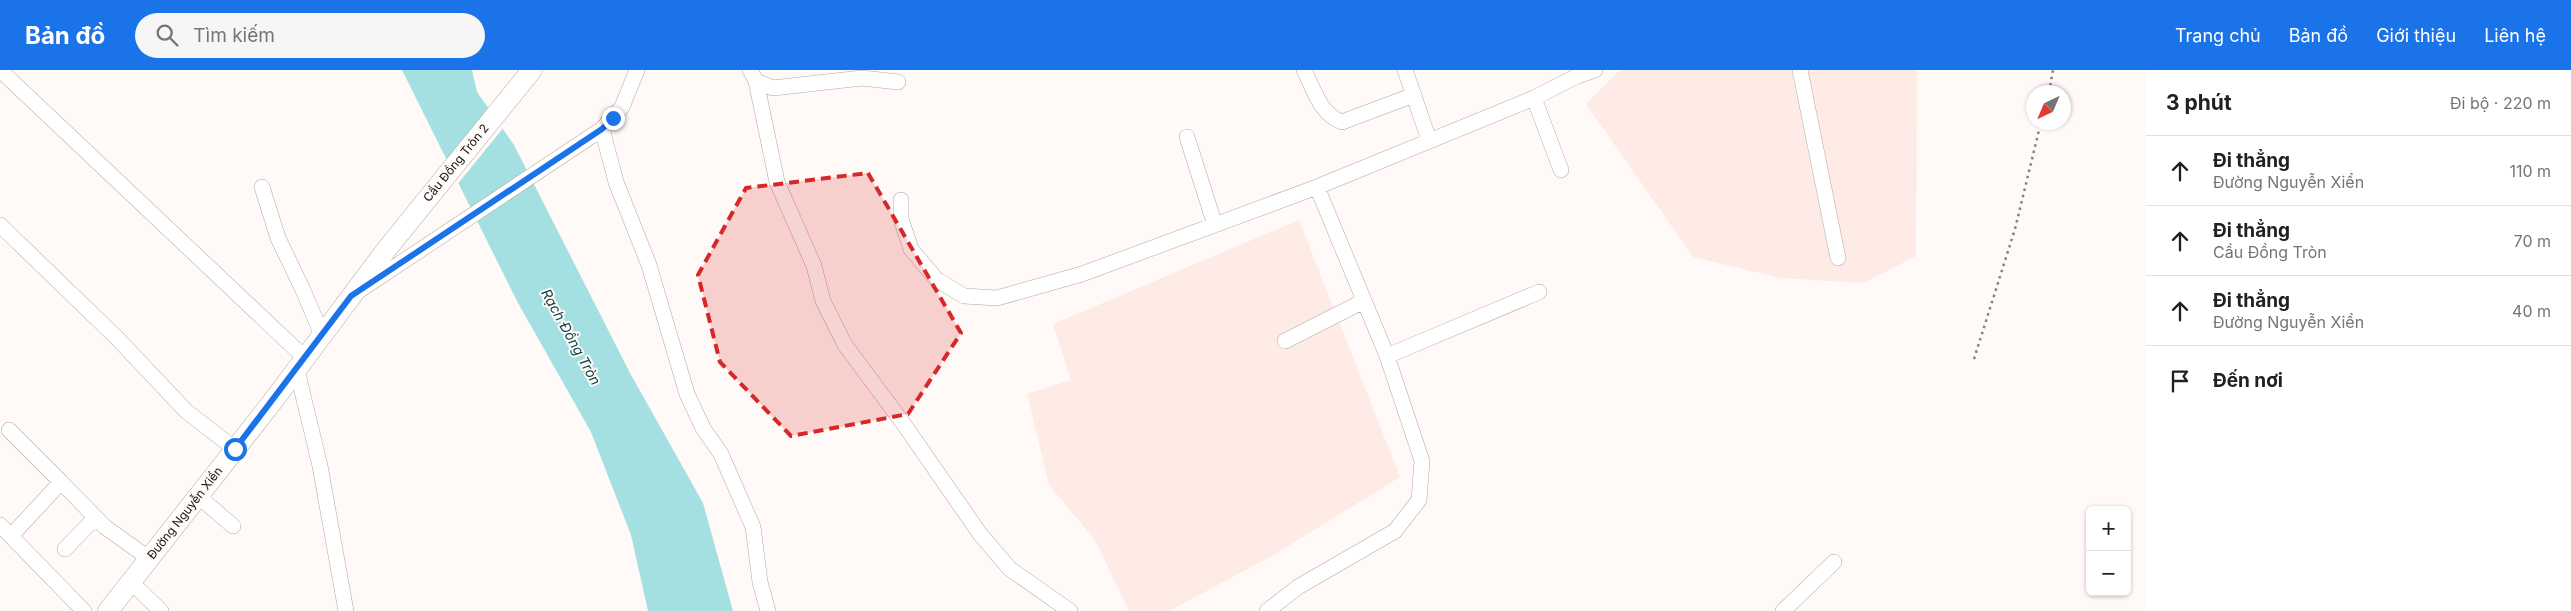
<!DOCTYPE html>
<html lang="vi">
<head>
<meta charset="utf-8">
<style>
  :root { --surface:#fff; --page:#f6f6f6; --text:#202124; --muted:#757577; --line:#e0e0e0; --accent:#1a73e8 }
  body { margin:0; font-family:Inter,sans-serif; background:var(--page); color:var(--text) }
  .controls { position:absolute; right:15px; bottom:15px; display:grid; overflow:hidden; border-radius:8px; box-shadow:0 1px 4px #0004 }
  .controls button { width:45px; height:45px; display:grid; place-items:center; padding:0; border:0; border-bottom:1px solid var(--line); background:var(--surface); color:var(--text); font:25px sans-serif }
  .compass { position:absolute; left:2026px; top:15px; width:45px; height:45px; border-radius:50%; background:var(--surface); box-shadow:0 1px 4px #0004; rotate:224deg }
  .stop { position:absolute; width:15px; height:15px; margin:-11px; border:4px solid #1a73e8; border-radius:50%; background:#fff }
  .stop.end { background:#1a73e8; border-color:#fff; box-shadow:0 1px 5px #0008 }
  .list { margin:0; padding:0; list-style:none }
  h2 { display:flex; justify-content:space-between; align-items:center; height:65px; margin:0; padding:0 20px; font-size:21px }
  h2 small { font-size:16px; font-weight:400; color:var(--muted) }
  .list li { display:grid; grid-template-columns:32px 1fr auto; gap:15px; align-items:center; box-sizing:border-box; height:70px; padding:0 20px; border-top:1px solid var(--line) }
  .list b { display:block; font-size:19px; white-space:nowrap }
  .list p { margin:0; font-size:16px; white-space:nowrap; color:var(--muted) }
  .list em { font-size:16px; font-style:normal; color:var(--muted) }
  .icon { flex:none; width:28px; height:28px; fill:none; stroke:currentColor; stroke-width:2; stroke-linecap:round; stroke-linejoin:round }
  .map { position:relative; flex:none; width:2146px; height:541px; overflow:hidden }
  header { display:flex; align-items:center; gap:30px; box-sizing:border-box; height:70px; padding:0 25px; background:var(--accent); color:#fff }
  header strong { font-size:24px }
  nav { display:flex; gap:28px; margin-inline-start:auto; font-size:18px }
  .search { width:350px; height:45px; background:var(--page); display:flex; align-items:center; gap:12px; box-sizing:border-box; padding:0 18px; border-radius:28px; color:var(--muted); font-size:19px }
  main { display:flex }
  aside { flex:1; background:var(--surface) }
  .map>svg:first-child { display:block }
  .built { fill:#feebe6 }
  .water { fill:#a4e0e2 }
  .pier { fill:#fff9f7 }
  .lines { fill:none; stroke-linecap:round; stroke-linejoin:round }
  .minor-casing { stroke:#b5a7a3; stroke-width:16 }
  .major-casing { stroke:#b5a7a3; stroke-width:21 }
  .path { stroke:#86807f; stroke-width:2.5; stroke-dasharray:2.5 4; stroke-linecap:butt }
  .minor { stroke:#fff; stroke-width:15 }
  .major { stroke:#fff; stroke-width:20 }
  .route { stroke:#1a73e8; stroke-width:6 }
  .marked { fill:#d62828; fill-opacity:0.2; stroke:#d62828; stroke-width:4; stroke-dasharray:10 6; stroke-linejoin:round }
  .labels { text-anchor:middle; stroke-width:4; stroke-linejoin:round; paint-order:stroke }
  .street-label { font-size:12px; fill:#171211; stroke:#fff9f7 }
  .water-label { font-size:14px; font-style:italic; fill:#0b4345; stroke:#fff9f7 }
</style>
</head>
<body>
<header>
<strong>Bản đồ</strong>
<div class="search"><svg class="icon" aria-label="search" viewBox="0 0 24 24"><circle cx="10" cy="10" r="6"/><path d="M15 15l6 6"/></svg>Tìm kiếm</div>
<nav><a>Trang chủ</a><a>Bản đồ</a><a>Giới thiệu</a><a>Liên hệ</a></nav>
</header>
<main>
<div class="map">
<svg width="2146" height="541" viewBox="0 0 2146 541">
  <rect width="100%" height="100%" fill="#fff9f7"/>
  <path class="built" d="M1623 0H1917L1916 186 1864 213 1780 208 1693 187 1586 34 1617 3Z
    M1299 150 1400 407 1272 486 1169 541H1129L1095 470 1049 415 1027 324 1071 310 1053 254Z"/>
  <path class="water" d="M402 0H472L477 22 514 75 630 303 703 433 733 541H648L631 465 591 362 518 233Z"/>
  <path class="pier" d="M491 38 504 57 456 116 445 93Z"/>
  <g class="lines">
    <g class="minor-casing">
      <path id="minor" d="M0 0 305 288
        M750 0 756 11 777 112 814 196 823 231 845 275 903 353 980 464 1010 499 1070 541
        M1304 0C1314 20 1320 44 1342 52L1414 25
        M1405 0 1429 70
        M1800 0 1838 188
        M756 11 773 18 862 8 898 12
        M1534 28 1561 100
        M602 59 616 112 649 195 687 324 703 358 721 384 753 457 760 512 768 541
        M1187 67 1215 155
        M262 117 278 168 303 220 322 265
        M901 130V149L911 179 936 209 964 226 997 228 1082 204 1317 117 1534 28 1575 7 1595 0
        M0 155 117 268 186 341 235 379
        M360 220 602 59 622 37 637 0
        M1285 271 1364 231
        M1387 286 1539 222
        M297 300 320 396 346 541
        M9 360 61 412
        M198 426 233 456
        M0 455 84 541
        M11 466 61 412 105 457 150 489
        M65 479 95 448
        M131 512 161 541
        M1267 541 1298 517 1395 461 1419 430 1422 391 1387 286 1317 117
        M1783 541 1834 492"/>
    </g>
    <g class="major-casing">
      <path id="major" d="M108 541 273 331 386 180 532 0"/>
    </g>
    <path class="path" d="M2049 22 2053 0
      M1974 289 2015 159 2041 52"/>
    <use href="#minor" class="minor"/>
    <use href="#major" class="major"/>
  </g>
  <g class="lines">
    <path class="route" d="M235 379 351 226 602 59 613 48"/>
  </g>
  <path class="marked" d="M868 103 961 263 908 344 791 366 720 292 698 205 746 118Z"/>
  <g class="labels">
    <g class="street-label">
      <text transform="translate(456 93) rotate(-51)" y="4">Cầu Đồng Tròn 2</text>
      <text transform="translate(185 443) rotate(-52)" y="4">Đường Nguyễn Xiển</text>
    </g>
    <g class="water-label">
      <text transform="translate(571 267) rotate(61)" y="5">Rạch Đồng Tròn</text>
    </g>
  </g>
</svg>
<div class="controls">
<button>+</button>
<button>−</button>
</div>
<svg class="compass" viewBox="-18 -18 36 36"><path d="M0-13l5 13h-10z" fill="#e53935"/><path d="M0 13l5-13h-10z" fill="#757577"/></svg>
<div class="stop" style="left:235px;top:379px"></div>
<div class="stop end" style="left:613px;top:48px"></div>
</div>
<aside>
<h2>3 phút<small>Đi bộ · 220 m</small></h2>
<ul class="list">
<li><svg class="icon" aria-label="ahead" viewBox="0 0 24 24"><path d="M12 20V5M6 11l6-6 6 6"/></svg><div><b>Đi thẳng</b><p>Đường Nguyễn Xiển</p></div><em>110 m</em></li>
<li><svg class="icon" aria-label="ahead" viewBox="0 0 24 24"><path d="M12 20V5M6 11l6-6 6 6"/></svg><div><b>Đi thẳng</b><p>Cầu Đồng Tròn</p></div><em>70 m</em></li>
<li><svg class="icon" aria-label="ahead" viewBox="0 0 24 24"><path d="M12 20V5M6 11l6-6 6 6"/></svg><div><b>Đi thẳng</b><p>Đường Nguyễn Xiển</p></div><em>40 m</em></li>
<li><svg class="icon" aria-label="arrive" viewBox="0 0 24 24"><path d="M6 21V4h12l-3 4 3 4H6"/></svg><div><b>Đến nơi</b></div></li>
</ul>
</aside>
</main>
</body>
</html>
